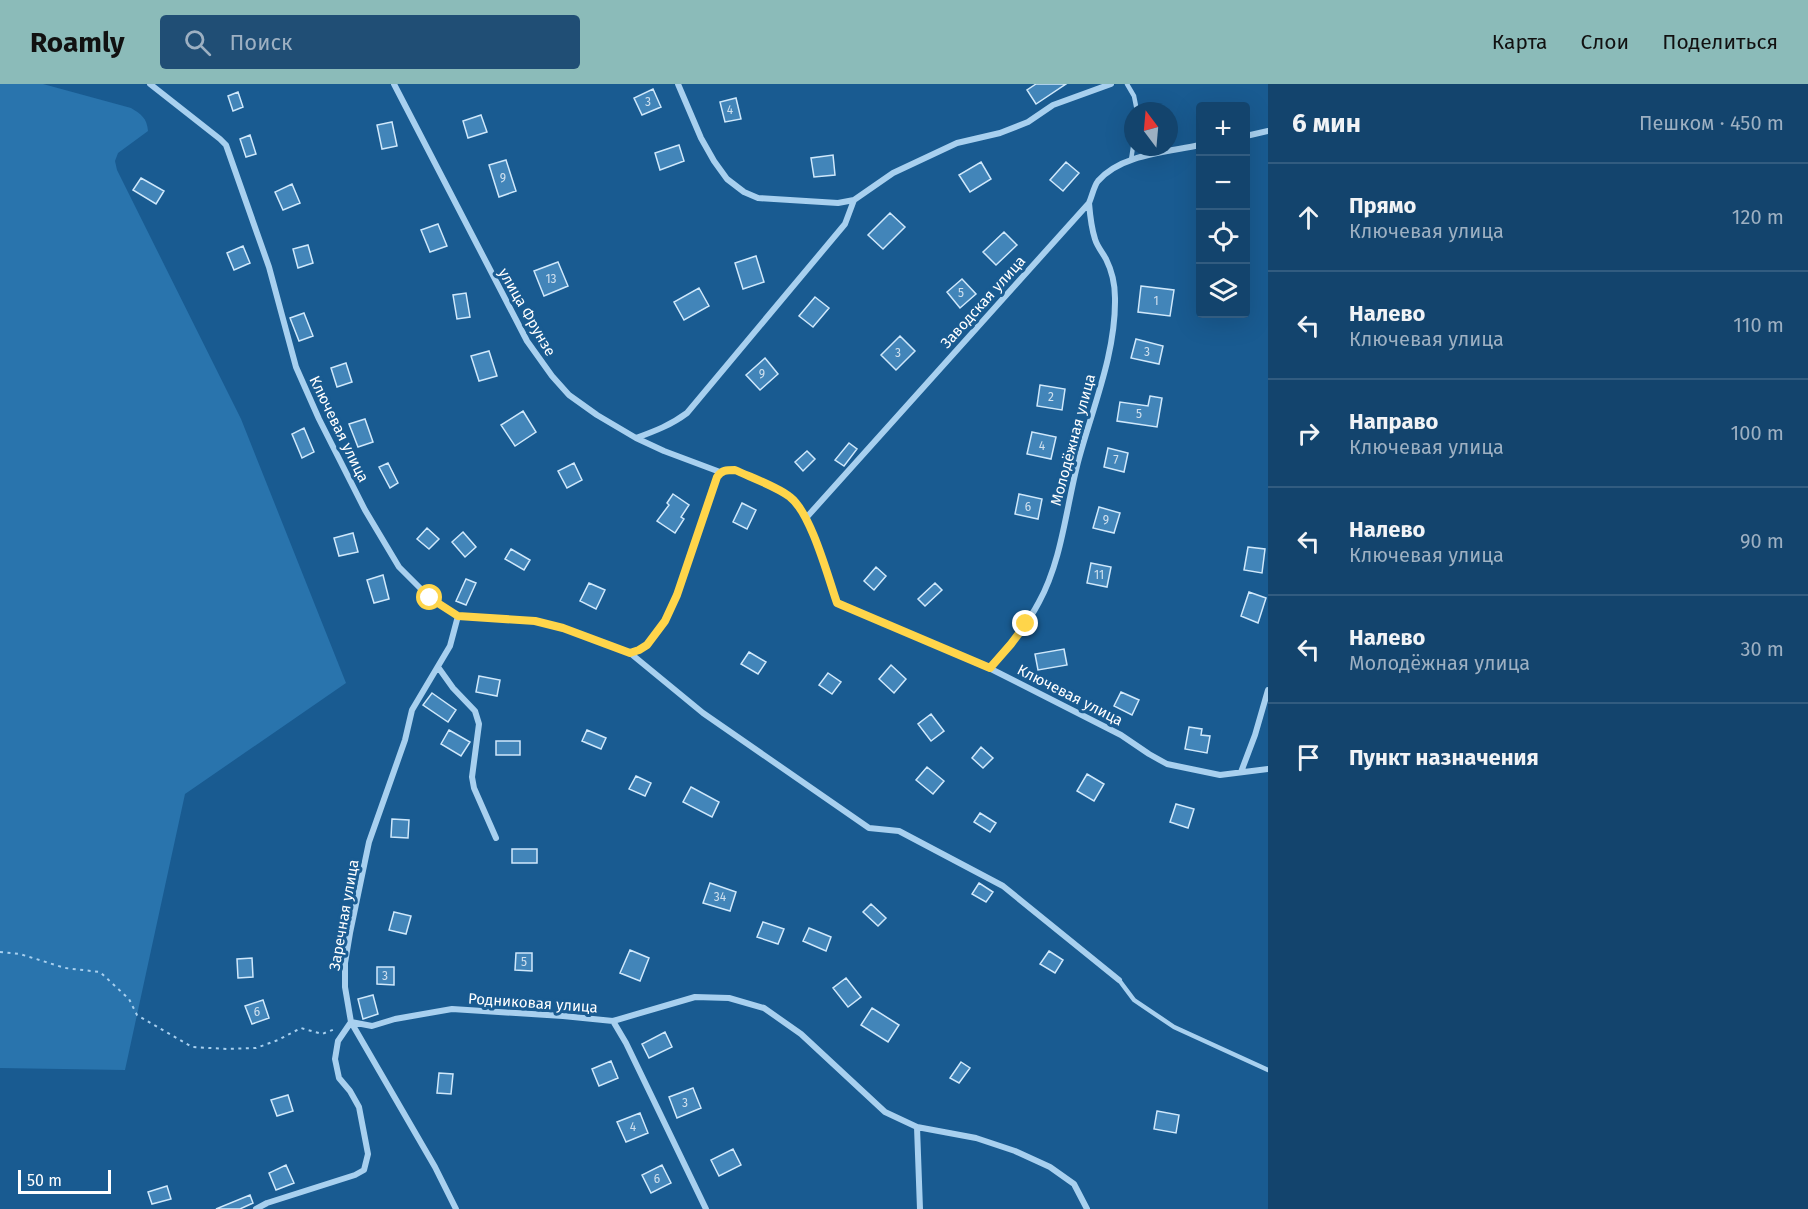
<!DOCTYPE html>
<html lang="ru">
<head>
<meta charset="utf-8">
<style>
  :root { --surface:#13446d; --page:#204e75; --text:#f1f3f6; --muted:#9db0c2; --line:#325c80; --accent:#8bbbb9 }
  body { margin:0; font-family:"Fira Sans",sans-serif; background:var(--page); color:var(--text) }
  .controls { position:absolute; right:18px; top:18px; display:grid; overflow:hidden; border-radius:6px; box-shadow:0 6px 24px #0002 }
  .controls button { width:54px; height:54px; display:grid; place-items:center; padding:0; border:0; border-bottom:2px solid var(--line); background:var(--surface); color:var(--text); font:30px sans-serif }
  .compass { position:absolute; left:1124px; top:18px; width:54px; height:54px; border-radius:50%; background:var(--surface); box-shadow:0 6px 24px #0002; rotate:344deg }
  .scale { position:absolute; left:18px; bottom:15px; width:93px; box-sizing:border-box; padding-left:6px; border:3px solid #fff; border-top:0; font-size:16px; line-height:21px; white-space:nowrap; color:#fff; -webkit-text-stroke:4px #195b91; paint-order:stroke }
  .stop { position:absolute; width:18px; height:18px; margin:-14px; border:4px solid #ffd54a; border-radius:50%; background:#fff }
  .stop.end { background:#ffd54a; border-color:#fff; box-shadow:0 2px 6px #0008 }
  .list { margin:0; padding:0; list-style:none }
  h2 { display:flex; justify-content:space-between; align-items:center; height:78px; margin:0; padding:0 24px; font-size:26px }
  h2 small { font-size:20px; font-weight:400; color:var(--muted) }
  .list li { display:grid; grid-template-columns:39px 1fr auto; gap:18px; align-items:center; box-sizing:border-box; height:108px; padding:0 24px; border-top:2px solid var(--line) }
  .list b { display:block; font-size:22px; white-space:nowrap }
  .list p { margin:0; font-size:20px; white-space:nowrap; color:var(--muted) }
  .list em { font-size:20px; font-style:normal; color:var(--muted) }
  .icon { flex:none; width:33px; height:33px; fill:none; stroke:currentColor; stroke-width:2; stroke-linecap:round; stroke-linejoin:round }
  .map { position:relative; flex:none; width:1268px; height:1125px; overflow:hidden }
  header { display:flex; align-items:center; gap:36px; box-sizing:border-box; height:84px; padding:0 30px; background:var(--accent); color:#111 }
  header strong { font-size:28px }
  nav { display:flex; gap:33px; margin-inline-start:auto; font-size:21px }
  .search { width:420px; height:54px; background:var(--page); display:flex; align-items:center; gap:15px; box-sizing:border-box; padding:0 21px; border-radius:6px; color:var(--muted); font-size:22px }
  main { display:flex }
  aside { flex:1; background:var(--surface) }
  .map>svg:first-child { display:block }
  .green { fill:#2974ad }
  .building { fill:#4285b9; stroke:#cfe8fb; stroke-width:1.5 }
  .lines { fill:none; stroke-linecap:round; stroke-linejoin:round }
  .path { stroke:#a8d0ef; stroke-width:2; stroke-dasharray:3 4.5; stroke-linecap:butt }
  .service { stroke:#a8d0ef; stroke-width:4.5 }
  .minor { stroke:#a8d0ef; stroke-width:6 }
  .route { stroke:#ffd54a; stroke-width:8 }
  .labels { text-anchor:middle; stroke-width:6; stroke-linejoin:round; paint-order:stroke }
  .number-label { font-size:12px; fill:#d0e0ee }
  .street-label { font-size:15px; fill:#fff; stroke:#195b91 }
</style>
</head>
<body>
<header>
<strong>Roamly</strong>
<div class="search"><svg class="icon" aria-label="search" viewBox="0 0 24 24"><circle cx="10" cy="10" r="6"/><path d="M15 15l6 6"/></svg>Поиск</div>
<nav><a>Карта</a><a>Слои</a><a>Поделиться</a></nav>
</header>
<main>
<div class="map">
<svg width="1268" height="1125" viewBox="0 0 1268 1125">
  <rect width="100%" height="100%" fill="#195b91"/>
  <path class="green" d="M0 0H43L131 24C141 30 147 34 148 47L118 69 115 77 117 86 241 335 346 599 185 710 125 986 0 984Z"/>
  <path class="building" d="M1036 0H1066L1036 20 1027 6Z
    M653 5 661 23 642 31 634 14Z
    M238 8 243 23 233 27 228 12Z
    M736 14 741 35 725 38 720 18Z
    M481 31 487 48 468 54 463 37Z
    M392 38 397 62 382 65 377 41Z
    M250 51 256 70 246 73 240 55Z
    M679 61 684 77 660 86 655 69Z
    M833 71 835 91 814 93 811 74Z
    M506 76 516 107 499 113 489 81Z
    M981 78 991 95 970 108 959 91Z
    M1066 78 1079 89 1063 107 1050 96Z
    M141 94 164 107 156 120 133 106Z
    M292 100 300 119 283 126 275 108Z
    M890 129 905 143 883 165 868 151Z
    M438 140 447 162 430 168 421 146Z
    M1004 148 1017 161 996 181 983 168Z
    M308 161 313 179 298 184 293 165Z
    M243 162 250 179 234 186 227 169Z
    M756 172 764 198 743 205 735 179Z
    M558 178 568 202 544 212 534 187Z
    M962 195 976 210 960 224 947 208Z
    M1141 202 1174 206 1170 232 1138 228Z
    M699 204 709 222 684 236 674 218Z
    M466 209 470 233 457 235 453 211Z
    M815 213 829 224 813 243 799 232Z
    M304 229 313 252 299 257 290 234Z
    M900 252 915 267 896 286 881 271Z
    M1136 255 1163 262 1159 280 1131 274Z
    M489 267 497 292 479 297 471 272Z
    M765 274 778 290 760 306 746 291Z
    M346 279 352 298 337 303 331 284Z
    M1040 301 1065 305 1062 326 1037 322Z
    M1150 312 1162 314 1157 343 1117 337 1120 318 1148 322Z
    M523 327 536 348 515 362 501 341Z
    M365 335 373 358 358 363 349 340Z
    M304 344 314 368 302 374 292 350Z
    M1032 348 1056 353 1051 375 1027 370Z
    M849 359 857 365 844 382 835 376Z
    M1108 364 1128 369 1124 388 1104 383Z
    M807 367 815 375 803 387 795 378Z
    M388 379 398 399 390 404 379 383Z
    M574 379 582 396 567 404 558 387Z
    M673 410 689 421 681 433 684 435 675 449 657 437 669 421 667 419Z
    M1019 410 1042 415 1038 435 1015 430Z
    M742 419 756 426 747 445 733 438Z
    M1099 423 1120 429 1114 449 1093 444Z
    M427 444 439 455 429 465 417 455Z
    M463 448 476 463 465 473 452 458Z
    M353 449 358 468 339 472 334 454Z
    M1248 463 1265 465 1262 489 1244 486Z
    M511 465 530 476 524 486 505 475Z
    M1091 479 1111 483 1107 503 1087 499Z
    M876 483 886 492 874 506 864 497Z
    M383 491 389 515 374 519 367 496Z
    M466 495 476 499 466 521 456 517Z
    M589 499 605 506 596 525 580 517Z
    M935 499 942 506 925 522 918 515Z
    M1249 508 1266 514 1258 539 1241 532Z
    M1064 565 1067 581 1038 586 1035 570Z
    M749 568 766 578 758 590 741 580Z
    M891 581 906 595 894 609 879 595Z
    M828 589 841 598 832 610 819 601Z
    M479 592 500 596 497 612 476 608Z
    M1121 608 1139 616 1132 631 1114 622Z
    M432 609 456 626 448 638 423 621Z
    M931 630 944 647 931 657 918 640Z
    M1189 643 1202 645 1201 651 1210 652 1207 669 1185 665Z
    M449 646 470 658 461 672 441 660Z
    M587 646 606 654 601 665 582 657Z
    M496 657H520V671H496Z
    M981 663 993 674 983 684 972 674Z
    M927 683 944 697 933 710 916 696Z
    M1087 690 1104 700 1094 717 1077 707Z
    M636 692 651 699 645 712 629 705Z
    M691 703 719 718 712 733 683 718Z
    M1176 720 1194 725 1188 744 1170 738Z
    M980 729 996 739 990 748 974 738Z
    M392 735 409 736 408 754 391 753Z
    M512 765H537V779H512Z
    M710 799 736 808 730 827 703 819Z
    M979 799 993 808 986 818 972 810Z
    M871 820 886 834 878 842 863 828Z
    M394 828 411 832 406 850 389 846Z
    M763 838 784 845 778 860 757 853Z
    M809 844 831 853 826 867 803 857Z
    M630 866 649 874 640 897 620 889Z
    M1049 867 1063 876 1055 889 1040 880Z
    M516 869H532V887L515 886Z
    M252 874 253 893 238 894 237 875Z
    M377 883H394V901L377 900Z
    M846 894 861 913 848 923 833 904Z
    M373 911 378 930 363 935 358 915Z
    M263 916 269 934 252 940 245 922Z
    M872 924 899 941 888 958 861 941Z
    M665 948 672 963 649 974 642 960Z
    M611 977 618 994 599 1002 592 985Z
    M961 978 970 984 959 999 950 994Z
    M439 989 453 990 451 1010 437 1009Z
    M693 1004 701 1024 677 1034 669 1013Z
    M288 1011 293 1027 277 1032 271 1016Z
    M1157 1027 1179 1031 1176 1049 1154 1045Z
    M640 1029 648 1049 626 1058 617 1038Z
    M733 1065 741 1081 719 1092 711 1076Z
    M286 1081 294 1099 276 1106 269 1089Z
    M662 1081 671 1099 651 1109 642 1091Z
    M167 1102 171 1115 152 1120 148 1108Z
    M250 1111 253 1119 240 1125H216Z"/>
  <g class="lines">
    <path class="path" d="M0 868 20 870 65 884 100 888 129 915 137 931 192 963 227 965 256 964 278 956 301 944 322 950 335 945"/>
    <path class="service" d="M1127 0 1134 12 1137 27
      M1131 76 1133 63
      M1119 896 1134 916 1174 943 1268 986"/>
    <path class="minor" d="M150 0 220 55 226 61 269 183 296 283 319 335 365 426 399 483 430 514 458 532 535 537 563 544 630 569 639 566 647 561 665 537 677 511 717 393C722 386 726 386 735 386 750 393 778 404 790 413 811 429 828 493 837 519L989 584 1121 651 1149 670 1167 680 1220 691 1268 685
      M394 0 527 257 552 292 569 311 597 331 636 354 664 367 720 388
      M678 0 701 54 714 77 727 95 744 108 758 114 838 119 854 116 893 89 957 59 1000 49 1028 38 1053 21 1111 0
      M1246 52 1268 47
      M636 354C655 347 671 341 687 329L845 140 854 116
      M806 434 1089 119C1092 112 1094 102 1098 97 1121 70 1168 68 1200 61
      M630 569 703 629 869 744 899 747 1003 802 1119 896
      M438 583 453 604 475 627 479 640 472 693 474 704 496 754
      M989 584C1008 563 1026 543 1039 518 1062 476 1066 424 1078 378 1092 325 1116 270 1115 214 1115 200 1112 187 1106 175 1102 168 1097 162 1095 155 1091 143 1090 131 1089 119
      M1241 688 1255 651 1268 606
      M613 937 695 913 729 914 764 924 801 950 885 1028 917 1043 976 1054 1015 1067 1050 1083 1074 1100 1087 1125
      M351 938 372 942 395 935 452 925 563 932 613 937 626 959 706 1125
      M917 1043 920 1125
      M256 1125 267 1119 355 1091 364 1086 368 1070 359 1023 350 1007 339 994 335 975 338 957 351 938
      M456 1125 435 1083 351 938 345 903V879L350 849 369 758 405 656 412 626 450 562 458 532"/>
  </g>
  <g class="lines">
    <path class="route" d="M430 514 458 532 535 537 563 544 630 569 639 566 647 561 665 537 677 511 717 393C722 386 726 386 735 386 750 393 778 403 790 413 811 429 828 493 837 519L990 584 1011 560 1026 540"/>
  </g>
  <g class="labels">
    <g class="number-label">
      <text x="648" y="22">3</text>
      <text x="730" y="30">4</text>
      <text x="503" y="98">9</text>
      <text x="551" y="199">13</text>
      <text x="961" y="213">5</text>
      <text x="1156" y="221">1</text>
      <text x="1147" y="272">3</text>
      <text x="898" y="273">3</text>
      <text x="762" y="294">9</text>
      <text x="1051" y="317">2</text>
      <text x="1139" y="334">5</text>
      <text x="1042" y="366">4</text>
      <text x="1116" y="380">7</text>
      <text x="1028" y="427">6</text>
      <text x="1106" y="440">9</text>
      <text x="1099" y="495">11</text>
      <text x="720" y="817">34</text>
      <text x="524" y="882">5</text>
      <text x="385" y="896">3</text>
      <text x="257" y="932">6</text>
      <text x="685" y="1023">3</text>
      <text x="633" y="1047">4</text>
      <text x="657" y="1099">6</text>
    </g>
    <g class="street-label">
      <text transform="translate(983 218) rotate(-48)" y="5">Заводская улица</text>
      <text transform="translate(527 228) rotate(60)" y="5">улица Фрунзе</text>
      <text transform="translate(339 345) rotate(64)" y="5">Ключевая улица</text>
      <text transform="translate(1073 356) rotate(-75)" y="5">Молодёжная улица</text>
      <text transform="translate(1070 611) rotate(27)" y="5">Ключевая улица</text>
      <text transform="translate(344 831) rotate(-80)" y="5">Заречная улица</text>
      <text transform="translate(533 919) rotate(4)" y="5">Родниковая улица</text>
    </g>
  </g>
</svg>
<div class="controls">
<button>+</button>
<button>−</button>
<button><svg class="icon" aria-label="locate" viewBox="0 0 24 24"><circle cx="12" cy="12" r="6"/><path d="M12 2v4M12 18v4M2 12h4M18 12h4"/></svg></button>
<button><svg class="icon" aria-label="layers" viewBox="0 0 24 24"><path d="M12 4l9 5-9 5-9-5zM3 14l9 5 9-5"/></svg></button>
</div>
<svg class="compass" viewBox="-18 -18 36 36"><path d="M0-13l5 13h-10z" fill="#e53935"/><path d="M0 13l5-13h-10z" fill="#9db0c2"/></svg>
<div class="scale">50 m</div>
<div class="stop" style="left:430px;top:514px"></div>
<div class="stop end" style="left:1026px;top:540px"></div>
</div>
<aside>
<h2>6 мин<small>Пешком · 450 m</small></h2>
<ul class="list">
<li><svg class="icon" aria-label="ahead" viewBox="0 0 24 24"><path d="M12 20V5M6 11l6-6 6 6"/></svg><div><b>Прямо</b><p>Ключевая улица</p></div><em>120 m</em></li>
<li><svg class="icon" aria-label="left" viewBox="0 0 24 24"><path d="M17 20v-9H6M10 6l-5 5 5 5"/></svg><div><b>Налево</b><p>Ключевая улица</p></div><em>110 m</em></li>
<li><svg class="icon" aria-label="right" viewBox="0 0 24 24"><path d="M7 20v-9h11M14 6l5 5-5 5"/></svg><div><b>Направо</b><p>Ключевая улица</p></div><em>100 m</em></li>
<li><svg class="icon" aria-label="left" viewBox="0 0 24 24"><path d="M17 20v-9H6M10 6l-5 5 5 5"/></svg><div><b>Налево</b><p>Ключевая улица</p></div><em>90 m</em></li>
<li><svg class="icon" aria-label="left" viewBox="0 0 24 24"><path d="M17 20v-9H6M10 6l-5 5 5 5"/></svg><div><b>Налево</b><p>Молодёжная улица</p></div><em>30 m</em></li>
<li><svg class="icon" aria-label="arrive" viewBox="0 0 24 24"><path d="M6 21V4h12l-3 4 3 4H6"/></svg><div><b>Пункт назначения</b></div></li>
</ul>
</aside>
</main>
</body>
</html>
